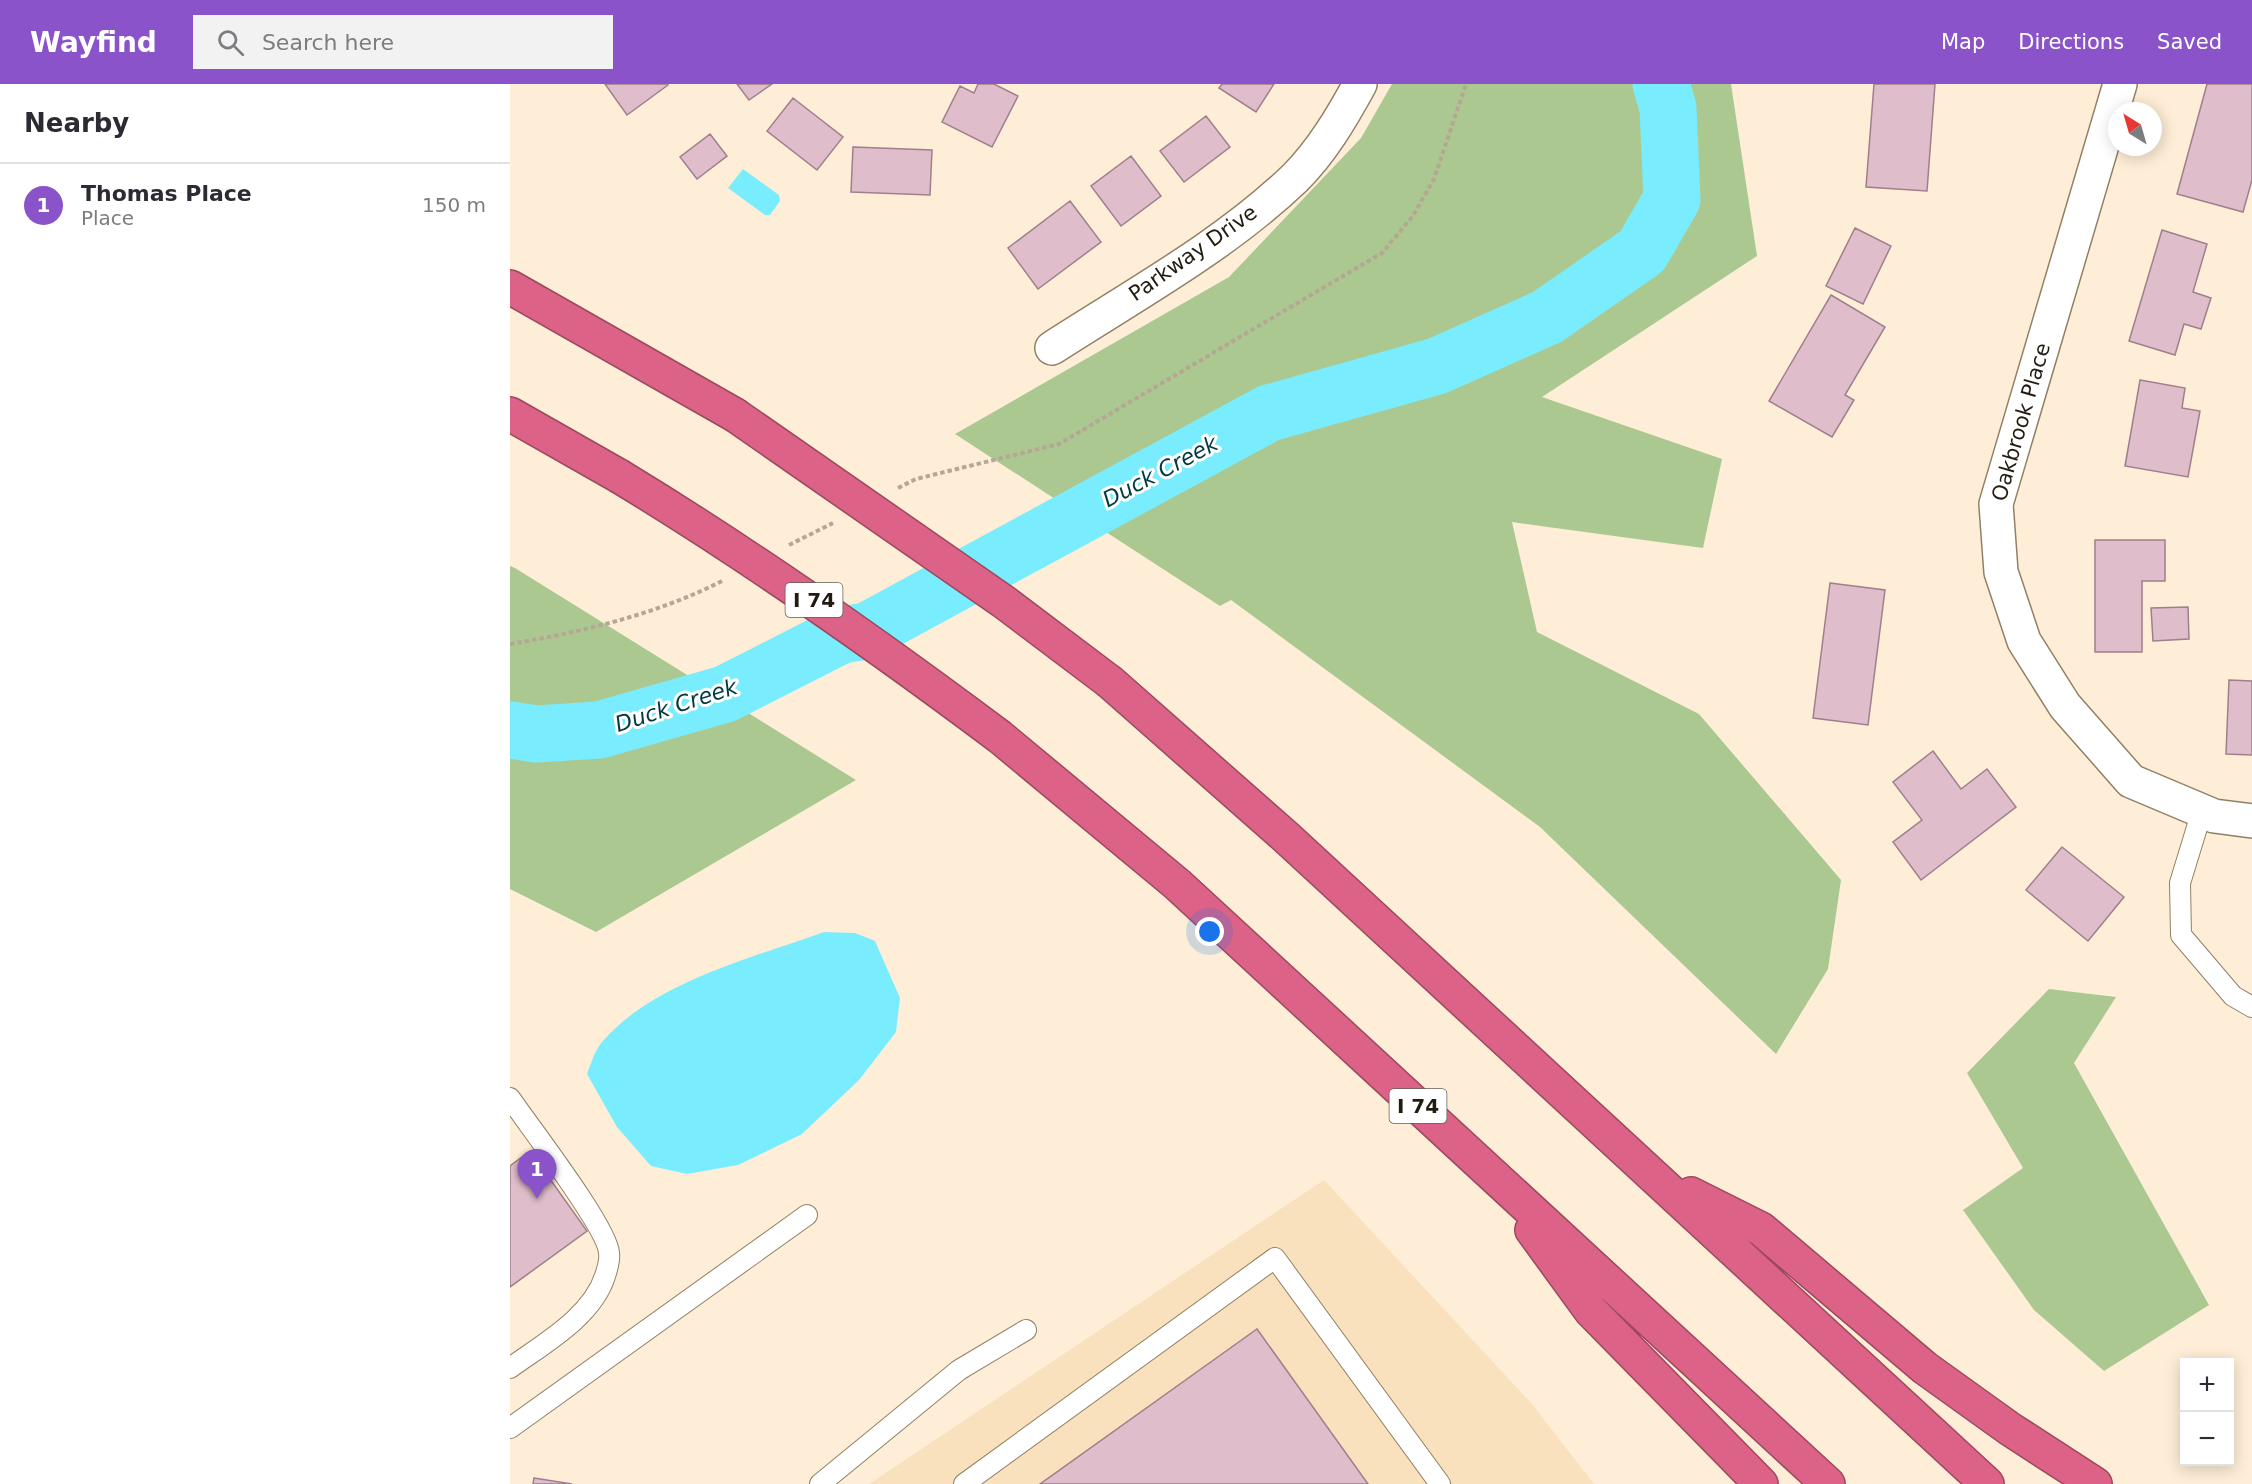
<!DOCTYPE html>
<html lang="en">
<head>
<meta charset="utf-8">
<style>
  :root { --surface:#fff; --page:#f2f2f3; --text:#2b2b33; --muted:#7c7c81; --line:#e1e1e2; --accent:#8b53ca }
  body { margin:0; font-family:"DejaVu Sans",sans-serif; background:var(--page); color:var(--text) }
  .controls { position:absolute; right:18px; bottom:18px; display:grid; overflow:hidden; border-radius:0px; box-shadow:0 3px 15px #0003 }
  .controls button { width:54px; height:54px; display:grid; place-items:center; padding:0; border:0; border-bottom:2px solid var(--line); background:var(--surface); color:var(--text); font:30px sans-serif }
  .compass { position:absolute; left:1598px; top:18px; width:54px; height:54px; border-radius:50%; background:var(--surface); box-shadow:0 3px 15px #0003; rotate:323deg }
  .you { position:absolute; left:700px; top:848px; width:21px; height:21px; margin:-15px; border:4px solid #fff; border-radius:50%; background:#1a73e8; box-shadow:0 0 0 9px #1a73e833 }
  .badge { display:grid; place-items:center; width:39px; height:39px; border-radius:50%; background:var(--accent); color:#fff; font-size:20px; font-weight:700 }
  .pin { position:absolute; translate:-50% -50px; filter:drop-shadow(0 2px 3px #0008) }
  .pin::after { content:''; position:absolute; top:32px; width:21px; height:18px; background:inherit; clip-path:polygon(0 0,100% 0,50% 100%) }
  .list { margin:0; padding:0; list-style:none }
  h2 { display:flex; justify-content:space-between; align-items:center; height:78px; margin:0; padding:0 24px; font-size:26px }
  h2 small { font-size:20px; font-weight:400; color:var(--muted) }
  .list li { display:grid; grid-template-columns:39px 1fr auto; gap:18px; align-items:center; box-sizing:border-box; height:84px; padding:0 24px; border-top:2px solid var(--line) }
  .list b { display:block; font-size:22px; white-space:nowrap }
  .list p { margin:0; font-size:20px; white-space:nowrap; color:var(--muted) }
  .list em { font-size:20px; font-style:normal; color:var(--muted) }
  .icon { flex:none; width:33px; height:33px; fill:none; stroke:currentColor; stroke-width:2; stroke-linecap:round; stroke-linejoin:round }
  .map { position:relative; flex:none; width:1742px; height:1400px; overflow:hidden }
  header { display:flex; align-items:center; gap:36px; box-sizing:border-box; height:84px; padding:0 30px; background:var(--accent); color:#fff }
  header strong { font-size:28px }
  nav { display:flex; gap:33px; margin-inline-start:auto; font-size:21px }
  .search { width:420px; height:54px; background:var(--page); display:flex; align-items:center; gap:15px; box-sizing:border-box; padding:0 21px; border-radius:0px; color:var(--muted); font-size:22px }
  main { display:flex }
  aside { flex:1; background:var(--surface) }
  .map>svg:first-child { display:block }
  .built { fill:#f9e1bd }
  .green { fill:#acc891 }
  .water { fill:#79ecfe }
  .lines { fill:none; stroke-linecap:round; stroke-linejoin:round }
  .river { stroke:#79ecfe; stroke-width:57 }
  .building { fill:#e0bdcb; stroke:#9f7f8c; stroke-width:1.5 }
  .lane-casing { stroke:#928066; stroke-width:22 }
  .street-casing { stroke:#928066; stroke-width:36 }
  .highway-casing { stroke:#9b495d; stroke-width:36 }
  .path { stroke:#b4a794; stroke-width:4; stroke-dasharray:4.5 3; stroke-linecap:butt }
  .lane { stroke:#fff; stroke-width:20 }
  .street { stroke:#fff; stroke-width:33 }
  .highway { stroke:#dc6287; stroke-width:33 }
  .highway-bridge-casing { stroke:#9b495d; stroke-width:36; stroke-linecap:butt }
  .highway-bridge { stroke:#dc6287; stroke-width:33 }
  .labels { text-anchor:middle; stroke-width:6; stroke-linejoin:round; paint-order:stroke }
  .shield { fill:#fff; stroke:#645f58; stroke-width:1.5 }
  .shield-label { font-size:20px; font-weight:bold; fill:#211b10 }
  .street-label { font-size:21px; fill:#211b10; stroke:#fff }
  .water-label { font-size:22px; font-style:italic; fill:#003a41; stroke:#fff }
</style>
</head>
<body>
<header>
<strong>Wayfind</strong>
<div class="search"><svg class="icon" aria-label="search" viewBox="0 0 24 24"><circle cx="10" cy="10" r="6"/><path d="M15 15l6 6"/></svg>Search here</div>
<nav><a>Map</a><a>Directions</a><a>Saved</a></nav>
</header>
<main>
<aside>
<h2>Nearby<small></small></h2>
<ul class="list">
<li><span class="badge">1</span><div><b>Thomas Place</b><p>Place</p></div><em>150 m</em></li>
</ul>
</aside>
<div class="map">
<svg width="1742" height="1400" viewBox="0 0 1742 1400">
  <rect width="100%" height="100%" fill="#feeed7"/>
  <path class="built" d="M814 1096 1022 1320 1084 1400H359Z"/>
  <path class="green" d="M882 0H1221L1247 172 1032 313 1212 375 1193 464 1002 438 1027 548 1189 630 1331 796 1318 885 1266 970 1030 743 721 516 710 522 445 350 719 193 851 54Z
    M0 482 5 484 346 696 86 848 0 805Z
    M1539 905 1606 913 1564 979 1699 1221 1594 1287 1524 1226 1453 1126 1513 1084 1457 989Z"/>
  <path class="water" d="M233 85 269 111 270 117 260 131H255L218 104Z
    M314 848 345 849 365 857 390 914 386 948 349 996 292 1050 228 1081 177 1090 141 1082 107 1043 77 990C81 980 85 965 93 957 144 898 243 874 314 848Z"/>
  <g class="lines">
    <path class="river" d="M0 646 26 650 89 646 215 610 331 551 357 547 759 329 927 282 1037 233 1132 167 1162 115 1158 24 1151 0"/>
  </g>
  <path class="building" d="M95 0H157L158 1 117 31Z
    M227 0H262L239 16Z
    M468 0H484L508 12 482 63 432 38 450 2 464 9Z
    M712 0H764L746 28 709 4Z
    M1364 0H1425L1417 107 1356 103Z
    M1697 0H1742V96L1733 128 1667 110Z
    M283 14 333 53 307 86 257 47Z
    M696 32 720 63 674 98 650 67Z
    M200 50 217 72 187 95 170 73Z
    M343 63 422 66 420 111 341 108Z
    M621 72 651 112 611 142 581 102Z
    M560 117 591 158 528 205 498 164Z
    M1345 144 1381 162 1353 220 1316 202Z
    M1652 146 1697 160 1683 208 1701 214 1691 245 1674 240 1665 271 1619 257Z
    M1321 211 1375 243 1335 311 1344 316 1322 353 1259 317Z
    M1630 296 1675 304 1672 324 1690 327 1678 393 1615 382Z
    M1585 456H1655V497H1632V568H1585Z
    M1320 499 1375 506 1358 641 1303 634Z
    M1678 523 1679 555 1643 557 1641 524Z
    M1719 596 1742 597V671L1716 670Z
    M1423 667 1451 705 1477 685 1506 723 1411 796 1383 758 1412 736 1383 698Z
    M1552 763 1614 813 1578 857 1516 806Z
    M20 1067 77 1147 0 1203V1082Z
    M747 1245 858 1400H530Z
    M24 1394 62 1400H23Z"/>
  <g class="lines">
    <g class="lane-casing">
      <path id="lane" d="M1692 727 1670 799 1671 851 1723 912 1742 923
        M0 1014C19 1042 98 1144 99 1169 100 1175 97 1186 95 1192 82 1233 33 1260 0 1284
        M0 1344 297 1131
        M310 1400 449 1286 516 1246
        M454 1400 765 1174 930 1400"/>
    </g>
    <g class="street-casing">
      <path id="street" d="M1610 0 1486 420 1491 488 1514 557 1555 622 1621 697 1704 732 1742 737
        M542 264C624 211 714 162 785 94 812 67 832 33 850 0"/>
    </g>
    <g class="highway-casing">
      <path id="highway" d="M0 203 225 331
        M0 330 109 392
        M600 598 777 754 1477 1400
        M490 653 667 800 1318 1400
        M1181 1110 1251 1145 1415 1284 1500 1345 1585 1400
        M1022 1146 1081 1227 1251 1400"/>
    </g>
    <path class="path" d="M388 404 406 395 549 360 872 169 903 132 924 95 956 0
      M279 461 323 439
      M0 560C72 548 148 530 214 496"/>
    <use href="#lane" class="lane"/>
    <use href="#street" class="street"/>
    <use href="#highway" class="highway"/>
    <g class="highway-bridge-casing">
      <path id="highway-bridge" d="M225 331 494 518 600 598
        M109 392C241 472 366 560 490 653"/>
    </g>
    <use href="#highway-bridge" class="highway-bridge"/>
  </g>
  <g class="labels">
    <g class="shield">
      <rect x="275.5" y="499" width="57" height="34" rx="4.5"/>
      <rect x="879.5" y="1005" width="57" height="34" rx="4.5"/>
    </g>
    <g class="shield-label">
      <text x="304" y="523">I 74</text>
      <text x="908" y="1029">I 74</text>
    </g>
    <g class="street-label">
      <text transform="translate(683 169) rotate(-35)" y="7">Parkway Drive</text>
      <text transform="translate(1511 338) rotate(-74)" y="7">Oakbrook Place</text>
    </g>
    <g class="water-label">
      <text transform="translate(650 387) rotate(-28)" y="8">Duck Creek</text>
      <text transform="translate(166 621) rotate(-18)" y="8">Duck Creek</text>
    </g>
  </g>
</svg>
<div class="controls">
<button>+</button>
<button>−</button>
</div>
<svg class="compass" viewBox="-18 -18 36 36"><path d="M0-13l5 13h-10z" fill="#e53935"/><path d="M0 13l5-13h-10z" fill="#7c7c81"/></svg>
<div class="you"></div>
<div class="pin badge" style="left:27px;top:1115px">1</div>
</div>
</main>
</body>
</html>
